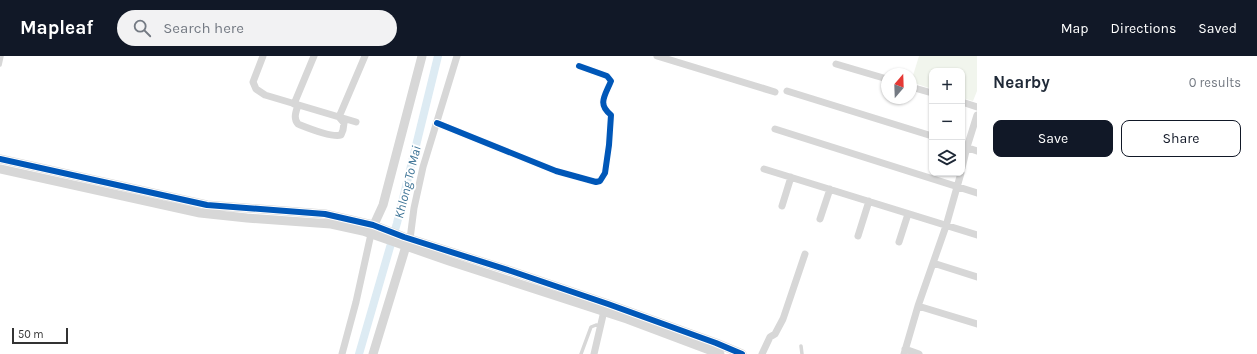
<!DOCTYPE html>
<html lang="en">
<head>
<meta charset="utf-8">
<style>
  :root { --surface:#fff; --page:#f2f2f3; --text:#1f2937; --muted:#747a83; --line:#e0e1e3; --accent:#111827 }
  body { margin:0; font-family:Karla,sans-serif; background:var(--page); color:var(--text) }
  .controls { position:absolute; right:12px; top:12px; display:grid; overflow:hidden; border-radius:8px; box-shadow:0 1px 3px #0004 }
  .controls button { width:36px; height:36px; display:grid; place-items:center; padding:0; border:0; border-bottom:1px solid var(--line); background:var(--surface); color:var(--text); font:20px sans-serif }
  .compass { position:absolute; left:881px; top:12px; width:36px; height:36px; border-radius:50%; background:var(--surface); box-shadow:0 1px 3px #0004; rotate:19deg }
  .scale { position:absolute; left:12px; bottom:10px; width:56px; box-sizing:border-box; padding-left:4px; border:2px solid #333; border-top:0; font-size:11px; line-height:14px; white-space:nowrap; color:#333; -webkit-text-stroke:3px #fff; paint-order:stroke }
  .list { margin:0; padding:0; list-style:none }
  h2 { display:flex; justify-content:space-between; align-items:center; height:52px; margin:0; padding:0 16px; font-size:17px }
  h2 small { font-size:13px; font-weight:400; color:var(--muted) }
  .actions { display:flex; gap:8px; padding:12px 16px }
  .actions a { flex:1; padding:9px 0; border:1px solid var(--accent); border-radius:8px; text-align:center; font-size:14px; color:var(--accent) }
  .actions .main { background:var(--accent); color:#fff }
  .icon { flex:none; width:22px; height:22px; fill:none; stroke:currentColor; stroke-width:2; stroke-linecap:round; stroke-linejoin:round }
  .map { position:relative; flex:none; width:977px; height:298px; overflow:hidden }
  header { display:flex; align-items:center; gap:24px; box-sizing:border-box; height:56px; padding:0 20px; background:var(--accent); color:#fff }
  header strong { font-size:19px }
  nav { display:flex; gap:22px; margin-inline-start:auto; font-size:14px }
  .search { width:280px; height:36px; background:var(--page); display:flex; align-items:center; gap:10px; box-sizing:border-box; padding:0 14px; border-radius:22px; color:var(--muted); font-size:15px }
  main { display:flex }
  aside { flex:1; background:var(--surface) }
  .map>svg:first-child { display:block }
  .green { fill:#f1f5ed }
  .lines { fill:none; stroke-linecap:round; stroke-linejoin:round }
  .canal { stroke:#ddebf3; stroke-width:8 }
  .service { stroke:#d7d7d7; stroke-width:3.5 }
  .minor { stroke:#d7d7d7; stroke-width:7 }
  .tertiary { stroke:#d7d7d7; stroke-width:9 }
  .cycleway-casing { stroke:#fff; stroke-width:8 }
  .cycleway { stroke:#0057b8; stroke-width:6 }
  .labels { text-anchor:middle; stroke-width:4; stroke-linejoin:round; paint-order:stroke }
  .water-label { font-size:13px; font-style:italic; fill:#3f7597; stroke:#fff }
</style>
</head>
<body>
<header>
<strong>Mapleaf</strong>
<div class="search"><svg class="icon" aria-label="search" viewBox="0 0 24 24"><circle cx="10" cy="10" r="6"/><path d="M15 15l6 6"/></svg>Search here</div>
<nav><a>Map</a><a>Directions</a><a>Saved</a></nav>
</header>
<main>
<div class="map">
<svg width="977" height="298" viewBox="0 0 977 298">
  <rect width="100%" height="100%" fill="#fff"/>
  <path class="green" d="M919 0H977V35L973 45 962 42V15H932V33L911 26Z"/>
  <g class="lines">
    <path class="canal" d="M359 298 397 167 438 0"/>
    <path class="service" d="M0 9 2 0
      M801 290 802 298
      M581 298 591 271 596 269 601 270"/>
    <path class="minor" d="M263 0 253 26 256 33 265 39 356 66
      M657 0 775 36
      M836 8 887 23
      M911 31 932 37
      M787 35 932 80
      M962 46 977 51
      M294 48 314 0
      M298 49C296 56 293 62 298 68 308 72 332 82 341 79L343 74 344 67 339 61
      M339 61 365 0
      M437 67 556 115 596 126 600 125 605 117 609 89 611 59C597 48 605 40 611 25L607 20 579 10
      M775 73 977 137
      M962 90 977 95
      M962 112 967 91 977 59
      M764 113 977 179
      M782 150 791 121
      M820 163 830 133
      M858 180 869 145
      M410 183 414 152 423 111 457 0
      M899 186 908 158
      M933 207 977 221
      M918 250 977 268
      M905 293 919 298
      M342 298 356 246 371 178
      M594 298 604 255
      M762 298 770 281 775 278 783 263 805 198
      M904 298 918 250 946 170 961 117"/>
    <path class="tertiary" d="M0 103 207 149 325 158 373 169 404 181 511 215 608 248 716 287 742 298
      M0 113 200 157 247 162 331 168 363 175 449 205 627 263 720 298
      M372 173 383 149 422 0
      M373 298 406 190 409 185"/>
    <g class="cycleway-casing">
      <path id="cycleway" d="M437 67 556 115 596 126 600 125 605 117 609 89 611 59C597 48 605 40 611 25L607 20 579 10
        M0 103 207 149 325 158 373 169 404 181 511 215 608 248 716 287 742 298"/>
    </g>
    <use href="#cycleway" class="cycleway"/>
  </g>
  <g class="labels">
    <g class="water-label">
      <text transform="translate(407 126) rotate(-76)" y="5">Khlong To Mai</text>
    </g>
  </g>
</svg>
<div class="controls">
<button>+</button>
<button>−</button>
<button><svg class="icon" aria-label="layers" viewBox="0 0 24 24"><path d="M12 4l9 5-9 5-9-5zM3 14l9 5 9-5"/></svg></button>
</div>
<svg class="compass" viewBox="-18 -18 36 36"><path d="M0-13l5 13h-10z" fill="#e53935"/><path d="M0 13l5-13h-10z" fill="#747a83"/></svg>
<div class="scale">50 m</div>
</div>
<aside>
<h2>Nearby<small>0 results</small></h2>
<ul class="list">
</ul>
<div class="actions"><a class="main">Save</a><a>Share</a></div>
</aside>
</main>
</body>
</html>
